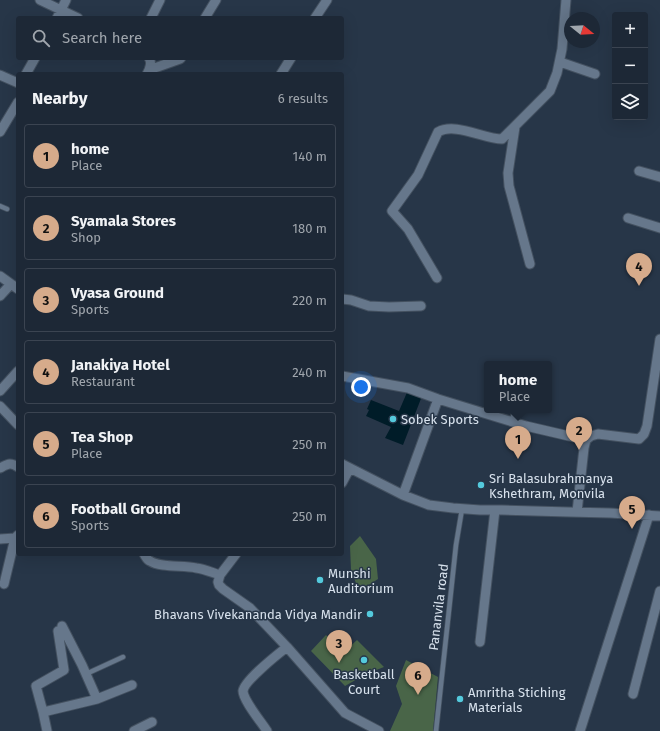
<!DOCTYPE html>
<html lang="en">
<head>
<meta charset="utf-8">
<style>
  :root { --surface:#1d2836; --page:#2a3442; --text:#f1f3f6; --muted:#a0a6ad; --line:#3b4451; --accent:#d6ab8b }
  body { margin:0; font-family:"Fira Sans",sans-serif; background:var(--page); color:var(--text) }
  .controls { position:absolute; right:12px; top:12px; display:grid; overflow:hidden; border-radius:4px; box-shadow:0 4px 16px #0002 }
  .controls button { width:36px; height:36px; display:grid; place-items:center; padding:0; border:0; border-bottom:1px solid var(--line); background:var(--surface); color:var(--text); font:20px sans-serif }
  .compass { position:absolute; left:564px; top:12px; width:36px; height:36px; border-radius:50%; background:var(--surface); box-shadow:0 4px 16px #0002; rotate:108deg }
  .you { position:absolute; left:361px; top:387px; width:14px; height:14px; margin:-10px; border:3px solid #fff; border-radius:50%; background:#1a73e8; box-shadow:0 0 0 6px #1a73e833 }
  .badge { display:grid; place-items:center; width:26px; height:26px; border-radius:50%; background:var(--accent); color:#111; font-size:13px; font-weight:700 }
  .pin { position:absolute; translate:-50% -33px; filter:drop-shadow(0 1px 2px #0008) }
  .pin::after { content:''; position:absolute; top:21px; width:14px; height:12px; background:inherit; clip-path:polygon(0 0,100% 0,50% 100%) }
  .popup { position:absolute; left:484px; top:361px; width:68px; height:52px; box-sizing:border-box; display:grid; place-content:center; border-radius:4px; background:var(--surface); filter:drop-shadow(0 1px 3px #0005); font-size:13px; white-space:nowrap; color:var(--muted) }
  .popup b { font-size:15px; color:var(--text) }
  .popup::after { content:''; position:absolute; left:50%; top:100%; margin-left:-8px; border:8px solid transparent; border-top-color:var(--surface) }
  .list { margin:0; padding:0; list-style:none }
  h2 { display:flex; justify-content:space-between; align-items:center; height:52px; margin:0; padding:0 16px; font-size:17px }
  h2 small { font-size:13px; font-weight:400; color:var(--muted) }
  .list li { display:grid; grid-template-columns:26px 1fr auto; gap:12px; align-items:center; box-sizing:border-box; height:64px; margin:0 8px 8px; padding:0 8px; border:1px solid var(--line); border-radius:4px }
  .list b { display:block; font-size:15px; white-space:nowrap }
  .list p { margin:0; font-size:13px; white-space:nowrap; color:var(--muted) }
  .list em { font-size:13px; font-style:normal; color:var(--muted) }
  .icon { flex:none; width:22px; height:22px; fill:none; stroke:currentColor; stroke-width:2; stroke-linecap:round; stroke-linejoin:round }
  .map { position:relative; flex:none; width:660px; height:731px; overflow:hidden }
  .search { position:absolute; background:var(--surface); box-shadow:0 4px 16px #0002; left:16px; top:16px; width:328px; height:44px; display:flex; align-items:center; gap:10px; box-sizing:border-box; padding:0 14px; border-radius:4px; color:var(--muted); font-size:15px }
  .panel { position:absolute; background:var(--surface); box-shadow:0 4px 16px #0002; left:16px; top:72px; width:328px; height:484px; border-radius:4px }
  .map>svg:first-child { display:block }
  .green { fill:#496548 }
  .water { fill:#001c28 }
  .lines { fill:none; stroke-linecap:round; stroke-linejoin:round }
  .service-casing { stroke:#445160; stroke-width:6 }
  .minor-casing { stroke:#445160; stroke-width:11 }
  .service { stroke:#66778b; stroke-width:4.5 }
  .minor { stroke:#66778b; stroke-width:9 }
  .poi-dot { fill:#54cadd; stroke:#273648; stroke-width:1.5 }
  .labels { text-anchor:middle; stroke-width:3; stroke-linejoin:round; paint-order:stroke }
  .poi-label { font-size:13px; fill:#d8e2ed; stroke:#273648; text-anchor:start }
  .street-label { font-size:13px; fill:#d8e2ed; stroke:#273648 }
</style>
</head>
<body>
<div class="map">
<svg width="660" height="731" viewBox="0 0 660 731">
  <rect width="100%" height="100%" fill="#273648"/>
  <path class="green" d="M360 536 376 559 378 579 359 591 351 570 350 546Z
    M326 635 344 652 357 640 384 667 366 674 345 686 311 651Z
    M406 660 438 677 433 731H390L402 704 396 686Z"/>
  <path class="water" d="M408 390 422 396 403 445 385 438 391 427 366 416 369 410 367 409 371 400 399 411Z"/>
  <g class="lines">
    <g class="service-casing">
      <path id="service" d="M0 206 7 209
        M86 674 123 657
        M436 731 456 545 462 509"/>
    </g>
    <g class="minor-casing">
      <path id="minor" d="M40 0 61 10 57 18
        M66 0 61 10 78 18
        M151 18 160 0
        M205 18 216 0
        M315 18 327 0
        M560 62 595 74
        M149 70 180 59 181 58
        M26 74 35 58
        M147 74C150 69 152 62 149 58
        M281 74 291 58
        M0 75 18 83
        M515 127 508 173 509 186 530 264
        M0 132 18 102
        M639 171 660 177
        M628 218 660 228
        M0 276 18 289
        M437 278 408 229 392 211 418 175 438 132C455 122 484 139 502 139L550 91 557 73 562 49 566 0
        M0 296 11 284
        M342 299 351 300 369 306 389 307 421 306
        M342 376 408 388 438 399 526 426 586 440
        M0 391 18 371
        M0 406 18 425
        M514 422 517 410
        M342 464 403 495 429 505 453 508 480 510H502L569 512 610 513 660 516
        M0 468C8 464 10 462 18 467
        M342 483 350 468
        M403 495 438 399
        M577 512 584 448 586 440 591 436 598 434 639 439 644 434 647 426 660 339
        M0 539 15 538 18 535
        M144 554C146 557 147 560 150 561 161 568 183 565 196 568 205 569 213 573 220 575
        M236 554 220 575 218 582 219 585 223 589 250 608 287 647C278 654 244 681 243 691 243 700 262 723 267 731
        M4 584 15 538
        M62 626 82 665 97 699
        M480 642 495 510
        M287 647 345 713 379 731
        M633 694 660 591
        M43 712 36 686 64 670 58 631
        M47 731 43 712 97 699 132 685
        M134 731 152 722
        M580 731 649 515"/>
    </g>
    <use href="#service" class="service"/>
    <use href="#minor" class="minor"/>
  </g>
  <g class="poi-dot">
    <circle cx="393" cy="419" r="4"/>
    <circle cx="481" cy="485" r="4"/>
    <circle cx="320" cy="580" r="4"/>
    <circle cx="370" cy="614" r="4"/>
    <circle cx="364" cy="660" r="4"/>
    <circle cx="460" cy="699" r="4"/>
  </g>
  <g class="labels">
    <g class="poi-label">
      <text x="401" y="424">Sobek Sports</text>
      <text x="489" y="483">Sri Balasubrahmanya<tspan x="489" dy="15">Kshethram, Monvila</tspan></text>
      <text x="328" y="578">Munshi<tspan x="328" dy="15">Auditorium</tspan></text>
      <text x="362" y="619" text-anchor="end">Bhavans Vivekananda Vidya Mandir</text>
      <text x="364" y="679" text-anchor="middle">Basketball<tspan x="364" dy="15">Court</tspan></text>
      <text x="468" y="697">Amritha Stiching<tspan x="468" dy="15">Materials</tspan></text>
    </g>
    <g class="street-label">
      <text transform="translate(438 607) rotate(-83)" y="5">Pananvila road</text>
    </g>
  </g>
</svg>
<div class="controls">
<button>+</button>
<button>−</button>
<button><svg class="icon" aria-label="layers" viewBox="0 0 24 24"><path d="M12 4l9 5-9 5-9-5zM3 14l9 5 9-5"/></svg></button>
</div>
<svg class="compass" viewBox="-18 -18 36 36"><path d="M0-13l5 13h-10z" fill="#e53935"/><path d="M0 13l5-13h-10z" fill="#a0a6ad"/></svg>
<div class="you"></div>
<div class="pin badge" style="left:518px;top:459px">1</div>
<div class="popup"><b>home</b>Place</div>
<div class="pin badge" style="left:579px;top:450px">2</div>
<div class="pin badge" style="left:339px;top:663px">3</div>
<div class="pin badge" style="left:639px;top:286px">4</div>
<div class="pin badge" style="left:632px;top:529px">5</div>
<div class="pin badge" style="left:418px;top:695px">6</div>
<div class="search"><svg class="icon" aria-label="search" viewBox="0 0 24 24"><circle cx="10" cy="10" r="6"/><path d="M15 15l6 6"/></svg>Search here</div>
<section class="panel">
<h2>Nearby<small>6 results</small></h2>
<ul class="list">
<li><span class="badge">1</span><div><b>home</b><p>Place</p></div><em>140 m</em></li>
<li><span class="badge">2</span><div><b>Syamala Stores</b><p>Shop</p></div><em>180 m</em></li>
<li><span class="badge">3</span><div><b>Vyasa Ground</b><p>Sports</p></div><em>220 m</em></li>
<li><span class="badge">4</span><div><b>Janakiya Hotel</b><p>Restaurant</p></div><em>240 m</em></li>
<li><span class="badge">5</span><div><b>Tea Shop</b><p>Place</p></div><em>250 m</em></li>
<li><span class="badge">6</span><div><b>Football Ground</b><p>Sports</p></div><em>250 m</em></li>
</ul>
</section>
</div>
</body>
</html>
